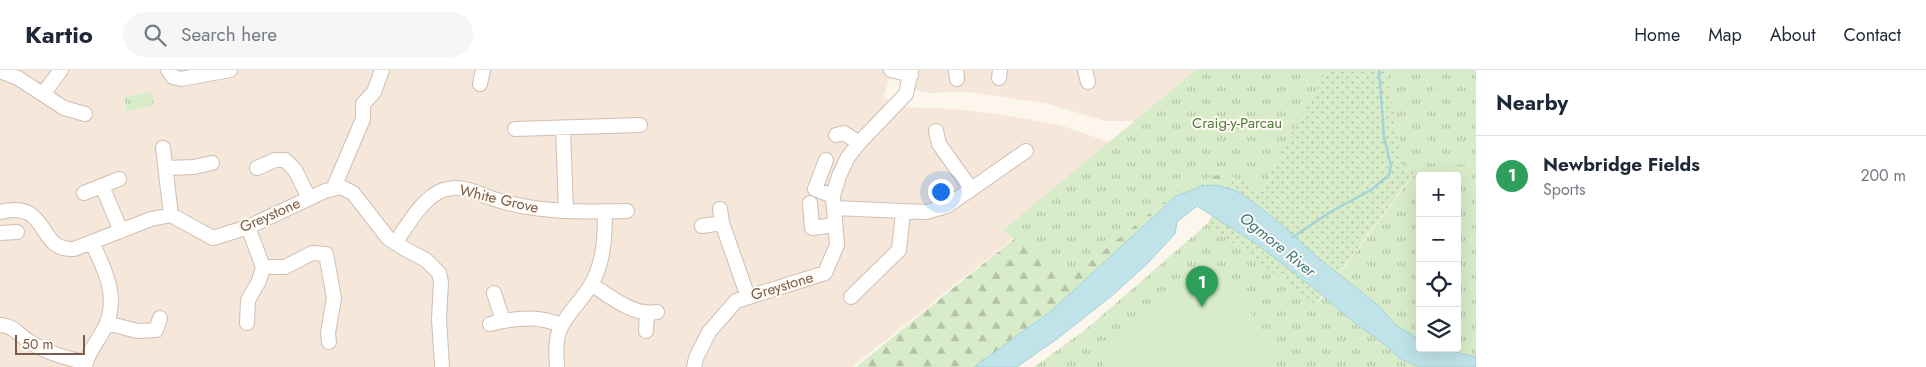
<!DOCTYPE html>
<html lang="en">
<head>
<meta charset="utf-8">
<style>
  :root { --surface:#fff; --page:#f6f6f7; --text:#1f2937; --muted:#747a83; --line:#e0e1e3; --accent:#e76f51 }
  body { margin:0; font-family:Jost,sans-serif; background:var(--page); color:var(--text) }
  .controls { position:absolute; right:15px; bottom:15px; display:grid; overflow:hidden; border-radius:5px; box-shadow:0 5px 20px #0002 }
  .controls button { width:45px; height:45px; display:grid; place-items:center; padding:0; border:0; border-bottom:1px solid var(--line); background:var(--surface); color:var(--text); font:25px sans-serif }
  .scale { position:absolute; left:15px; bottom:12px; width:70px; box-sizing:border-box; padding-left:5px; border:2px solid #7a5c4d; border-top:0; font-size:14px; line-height:18px; white-space:nowrap; color:#7a5c4d; -webkit-text-stroke:4px #fffaf3; paint-order:stroke }
  .you { position:absolute; left:940px; top:121px; width:18px; height:18px; margin:-12px; border:4px solid #fff; border-radius:50%; background:#1a73e8; box-shadow:0 0 0 8px #1a73e833 }
  .badge { display:grid; place-items:center; width:32px; height:32px; border-radius:50%; background:var(--accent); color:#fff; font-size:16px; font-weight:700 }
  .pin { position:absolute; translate:-50% -41px; filter:drop-shadow(0 1px 2px #0008) }
  .pin::after { content:''; position:absolute; top:26px; width:18px; height:15px; background:inherit; clip-path:polygon(0 0,100% 0,50% 100%) }
  .list { margin:0; padding:0; list-style:none }
  h2 { display:flex; justify-content:space-between; align-items:center; height:65px; margin:0; padding:0 20px; font-size:21px }
  h2 small { font-size:16px; font-weight:400; color:var(--muted) }
  .list li { display:grid; grid-template-columns:32px 1fr auto; gap:15px; align-items:center; box-sizing:border-box; height:80px; padding:0 20px; border-top:1px solid var(--line) }
  .list b { display:block; font-size:19px; white-space:nowrap }
  .list p { margin:0; font-size:16px; white-space:nowrap; color:var(--muted) }
  .list em { font-size:16px; font-style:normal; color:var(--muted) }
  .icon { flex:none; width:28px; height:28px; fill:none; stroke:currentColor; stroke-width:2; stroke-linecap:round; stroke-linejoin:round }
  .map { position:relative; flex:none; width:1476px; height:297px; overflow:hidden }
  header { display:flex; align-items:center; gap:30px; box-sizing:border-box; height:70px; padding:0 25px; background:var(--surface); border-bottom:1px solid var(--line) }
  header strong { font-size:24px }
  nav { display:flex; gap:28px; margin-inline-start:auto; font-size:18px }
  .search { width:350px; height:45px; background:var(--page); display:flex; align-items:center; gap:12px; box-sizing:border-box; padding:0 18px; border-radius:28px; color:var(--muted); font-size:19px }
  main { display:flex }
  aside { flex:1; background:var(--surface) }
  .map>svg:first-child { display:block }
  .residential { fill:#f5e8da }
  .grass { fill:url(#grass-dots) }
  .forest { fill:url(#forest-firs) }
  .park { fill:url(#park-tufts); fill-rule:evenodd }
  .pitch { fill:#d8ecc9 }
  .water { fill:#bfe3e8; stroke:#a5d3da }
  .lines { fill:none; stroke-linecap:round; stroke-linejoin:round }
  .stream { stroke:#a5d3da; stroke-width:2.5 }
  .minor-casing { stroke:#d1beb0; stroke-width:16 }
  .minor { stroke:#fff; stroke-width:14 }
  .labels { text-anchor:middle; stroke-width:4; stroke-linejoin:round; paint-order:stroke }
  .park-label { font-size:15px; fill:#537a41; stroke:#fffaf3 }
  .street-label { font-size:15px; fill:#7a5c4d; stroke:#fffaf3 }
  .water-label { font-size:16px; font-style:italic; fill:#437c86; stroke:#fffaf3 }
</style>
</head>
<body>
<header>
<strong>Kartio</strong>
<div class="search"><svg class="icon" aria-label="search" viewBox="0 0 24 24"><circle cx="10" cy="10" r="6"/><path d="M15 15l6 6"/></svg>Search here</div>
<nav><a>Home</a><a>Map</a><a>About</a><a>Contact</a></nav>
</header>
<main>
<div class="map">
<svg width="1476" height="297" viewBox="0 0 1476 297">
  <defs>
    <pattern id="grass-dots" width="8" height="8" patternUnits="userSpaceOnUse" patternTransform="scale(1.25)"><rect width="8" height="8" fill="#d8ecc9"/><path d="M2 2h.1M6 6h.1" fill="none" stroke="#b4c2a5" stroke-width="1.8" stroke-linecap="round"/></pattern>
    <pattern id="forest-firs" width="22" height="20" patternUnits="userSpaceOnUse" patternTransform="scale(1.25)"><rect width="22" height="20" fill="#d8ecc9"/><path d="M5 1l3.5 6h-7zM16 11l3.5 6h-7z" fill="#b4c2a5"/></pattern>
    <pattern id="park-tufts" width="24" height="20" patternUnits="userSpaceOnUse" patternTransform="scale(1.25)"><rect width="24" height="20" fill="#d8ecc9"/><path d="M3 7l-1-3M5 7V3M7 7l1-3M15 17l-1-3M17 17v-4M19 17l1-3" fill="none" stroke="#b4c2a5"/></pattern>
  </defs>
  <rect width="100%" height="100%" fill="#fdf6ec"/>
  <path class="residential" d="M0 0H891L892 3 883 27 907 37 954 39 997 44 1060 55 1123 77 1054 136 852 297H0Z
    M919 0H1215L1156 51H1105L1045 33 967 22 930 23 915 20Z"/>
  <path class="grass" d="M1317 0H1386L1404 97 1415 102 1315 235 1207 154 1237 100Z"/>
  <path class="forest" d="M1173 40 1237 100 1227 118 1215 115 1112 187 1050 242 974 297H856Z"/>
  <path class="park" d="M1196 0H1327L1260 120 1225 103 1186 114 1069 209 1003 160Z
    M1386 0H1476V297H1034L1085 260 1207 154 1316 235 1415 103 1404 98ZM1420 106H1457V278H1420Z
    M152 22 154 36 126 41 124 27Z"/>
  <path class="pitch" d="M1466 8 1476 9V14C1467 13 1458 12 1449 16 1422 26 1414 68 1442 84 1451 89 1466 87 1476 87V95L1418 93 1419 85H1434C1406 50 1420 12 1466 8Z
    M1220 195 1278 284 1258 297H1105L1093 278Z"/>
  <path class="water" d="M1215 115 1234 120 1248 128 1280 153 1316 186 1379 236 1396 255 1420 270V278H1440L1476 287V297H1419L1399 288 1389 278 1351 250 1321 224 1258 175 1197 136 1177 152 1175 164 1147 194 1114 224 1057 269 1017 297H974L1050 242 1176 126 1202 116Z"/>
  <g class="lines">
    <path class="stream" d="M1293 167 1332 141 1371 120 1389 105 1391 96 1384 67 1379 0"/>
    <g class="minor-casing">
      <path id="minor" d="M168 0 173 7 181 9 230 0
        M891 0 911 5
        M956 0 957 9
        M1085 0 1088 12
        M0 1 18 8 64 38 85 44
        M999 8 1000 0
        M480 14 483 0
        M43 24 61 0
        M563 58 566 140
        M515 59 640 55
        M936 61 939 74 971 119
        M836 65 844 63 859 73
        M163 78 171 145
        M826 90 815 119 833 126
        M166 98 194 97 212 93
        M257 98 275 90H285L295 100 309 128
        M102 116 121 161
        M334 117 363 49V34L374 22 382 0
        M84 123 119 109
        M810 133 812 158 834 155
        M834 138 926 142 947 136 1026 81
        M720 139 722 153 748 227
        M0 142C51 129 35 181 74 179L151 149 171 145 213 168 248 157 325 121 341 117 353 123 388 168 405 179 426 190 439 203 441 212 439 249 442 297
        M702 156 722 153
        M0 163 17 162
        M395 173C408 155 422 128 443 120 460 114 475 122 491 128 534 143 581 142 627 141
        M263 197H285L312 183 326 184 334 228 328 263 329 272
        M591 214C611 227 633 246 657 242
        M494 223 503 251C526 247 539 247 562 255
        M851 227 899 180 903 142
        M107 253 137 261 156 260 160 248
        M247 253 248 230 259 211 263 197 248 157
        M490 254 503 251
        M0 255C13 255 20 266 30 272 47 283 67 288 86 293
        M646 261 647 244
        M85 297C87 283 98 271 104 259 120 230 105 199 92 173
        M557 297C556 283 555 267 562 255 570 240 584 228 592 213 604 191 605 166 605 141
        M694 297 696 288 709 262 736 231 825 203 837 175 833 126 839 106 848 87 859 73 906 24 911 0"/>
    </g>
    <use href="#minor" class="minor"/>
  </g>
  <g class="labels">
    <g class="park-label">
      <text x="1237" y="58">Craig-y-Parcau</text>
    </g>
    <g class="street-label">
      <text transform="translate(499 129) rotate(13)" y="5">White Grove</text>
      <text transform="translate(270 145) rotate(-24)" y="5">Greystone</text>
      <text transform="translate(782 216) rotate(-17)" y="5">Greystone</text>
    </g>
    <g class="water-label">
      <text transform="translate(1278 174) rotate(39)" y="6">Ogmore River</text>
    </g>
  </g>
</svg>
<div class="controls">
<button>+</button>
<button>−</button>
<button><svg class="icon" aria-label="locate" viewBox="0 0 24 24"><circle cx="12" cy="12" r="6"/><path d="M12 2v4M12 18v4M2 12h4M18 12h4"/></svg></button>
<button><svg class="icon" aria-label="layers" viewBox="0 0 24 24"><path d="M12 4l9 5-9 5-9-5zM3 14l9 5 9-5"/></svg></button>
</div>
<div class="scale">50 m</div>
<div class="you"></div>
<div class="pin badge" style="left:1202px;top:237px;background:#2e9e5b">1</div>
</div>
<aside>
<h2>Nearby<small></small></h2>
<ul class="list">
<li><span class="badge" style="background:#2e9e5b">1</span><div><b>Newbridge Fields</b><p>Sports</p></div><em>200 m</em></li>
</ul>
</aside>
</main>
</body>
</html>
